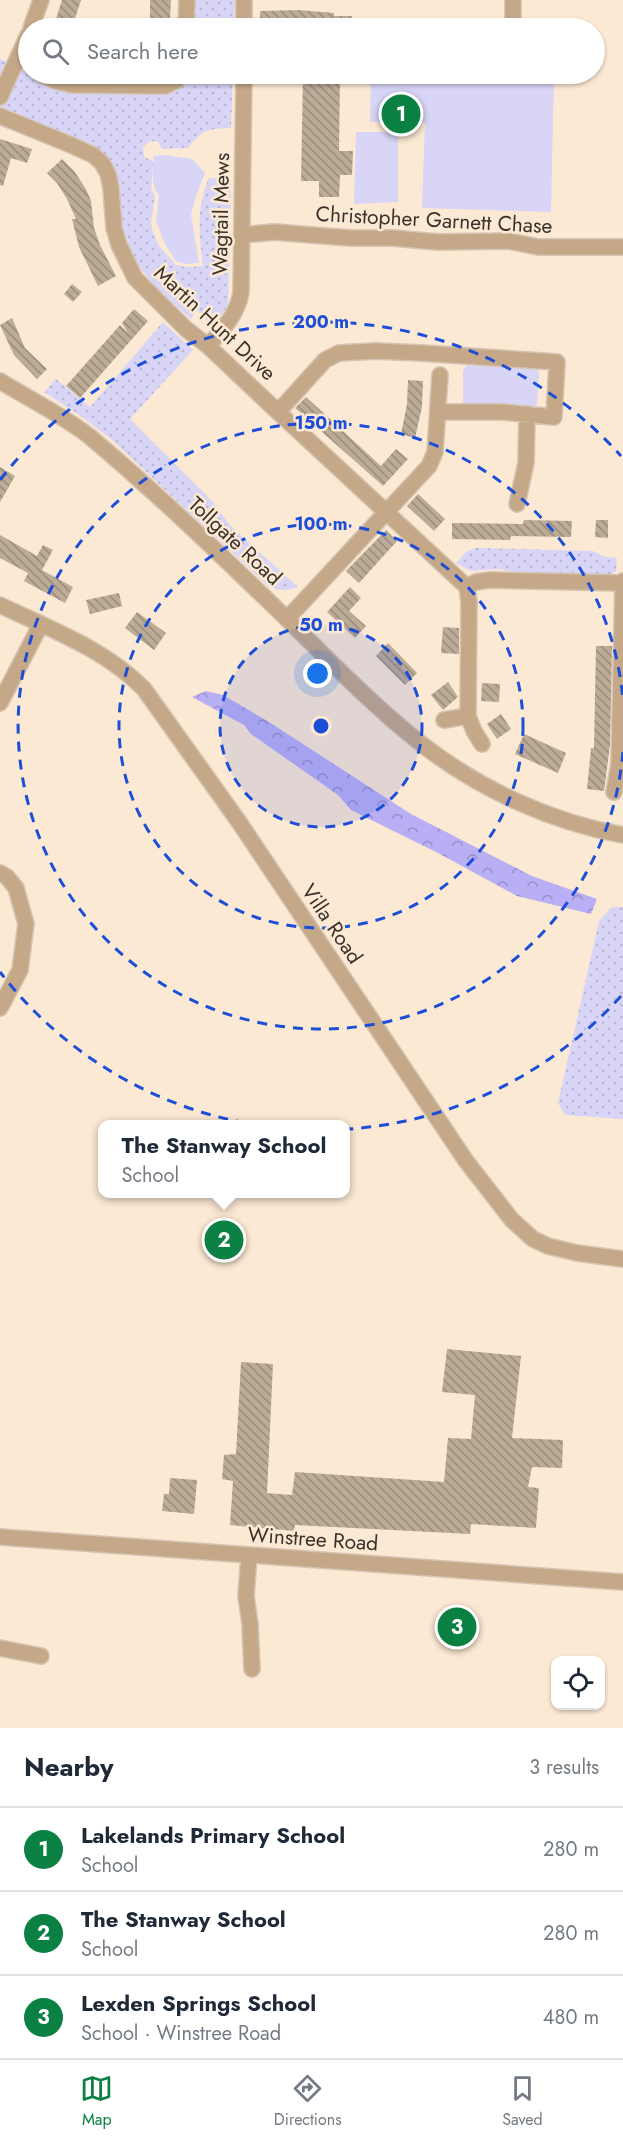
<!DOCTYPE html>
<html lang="en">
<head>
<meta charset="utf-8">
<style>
  :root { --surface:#fff; --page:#f2f2f3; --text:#1f2937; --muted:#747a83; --line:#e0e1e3; --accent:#0b8043 }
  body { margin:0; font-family:Jost,sans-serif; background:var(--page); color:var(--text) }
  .controls { position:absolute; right:18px; bottom:18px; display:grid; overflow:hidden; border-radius:12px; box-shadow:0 2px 4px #0004 }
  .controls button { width:54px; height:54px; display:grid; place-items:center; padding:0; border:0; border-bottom:2px solid var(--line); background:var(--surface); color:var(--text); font:30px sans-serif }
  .you { position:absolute; left:318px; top:674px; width:21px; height:21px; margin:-15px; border:4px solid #fff; border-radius:50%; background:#1a73e8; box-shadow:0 0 0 9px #1a73e833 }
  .badge { display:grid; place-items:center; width:39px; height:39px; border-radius:50%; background:var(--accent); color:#fff; font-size:20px; font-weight:700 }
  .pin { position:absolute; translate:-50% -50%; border:3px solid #fff; box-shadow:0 2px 6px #0006 }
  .popup { position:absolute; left:98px; top:1120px; width:252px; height:78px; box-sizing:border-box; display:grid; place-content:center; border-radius:12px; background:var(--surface); filter:drop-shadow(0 2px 4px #0005); font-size:20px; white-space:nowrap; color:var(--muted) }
  .popup b { font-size:22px; color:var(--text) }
  .popup::after { content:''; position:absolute; left:50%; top:100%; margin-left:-12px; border:12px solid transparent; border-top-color:var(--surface) }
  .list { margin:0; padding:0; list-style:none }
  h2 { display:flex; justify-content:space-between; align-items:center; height:78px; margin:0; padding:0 24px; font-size:26px }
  h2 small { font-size:20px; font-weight:400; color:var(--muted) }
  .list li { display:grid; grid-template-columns:39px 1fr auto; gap:18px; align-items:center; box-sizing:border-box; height:84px; padding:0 24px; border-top:2px solid var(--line) }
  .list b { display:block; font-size:22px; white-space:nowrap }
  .list p { margin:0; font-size:20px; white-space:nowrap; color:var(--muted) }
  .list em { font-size:20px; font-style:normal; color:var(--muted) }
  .icon { flex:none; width:33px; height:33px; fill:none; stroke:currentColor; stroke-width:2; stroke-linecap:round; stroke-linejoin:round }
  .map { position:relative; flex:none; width:623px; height:1728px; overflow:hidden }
  .search { position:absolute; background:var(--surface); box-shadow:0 2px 4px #0004; left:18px; right:18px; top:18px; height:66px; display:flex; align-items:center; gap:15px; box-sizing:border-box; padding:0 21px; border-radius:33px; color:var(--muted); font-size:22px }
  .sheet { height:330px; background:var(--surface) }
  nav { display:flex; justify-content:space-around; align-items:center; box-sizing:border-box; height:84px; border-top:2px solid var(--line); background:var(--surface); font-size:16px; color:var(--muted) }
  nav a { display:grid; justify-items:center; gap:3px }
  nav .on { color:var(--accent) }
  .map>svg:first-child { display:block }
  .grass { fill:url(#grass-dots) }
  .forest { fill:url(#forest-crowns) }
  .park { fill:#d8d5f7 }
  .building { fill:url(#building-back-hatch) }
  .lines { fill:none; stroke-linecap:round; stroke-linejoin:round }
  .minor-casing { stroke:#d5c4b2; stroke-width:18 }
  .minor { stroke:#c5a888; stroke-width:15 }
  .ring { fill:none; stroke:#1d4ed8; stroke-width:3; stroke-dasharray:10 8 }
  .labels { text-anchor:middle; stroke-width:5; stroke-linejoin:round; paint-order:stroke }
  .street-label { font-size:21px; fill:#3a322a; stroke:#fce9d4 }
  .centre { fill:#1d4ed8; stroke:#fce9d4; stroke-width:3 }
  .ring-label { font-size:18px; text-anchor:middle; font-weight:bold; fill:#1d4ed8; stroke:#fce9d4; stroke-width:5; stroke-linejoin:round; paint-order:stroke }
</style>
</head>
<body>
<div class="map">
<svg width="623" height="1728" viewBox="0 0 623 1728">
  <defs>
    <pattern id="grass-dots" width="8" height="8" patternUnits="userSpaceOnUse" patternTransform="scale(1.5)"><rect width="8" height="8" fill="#d8d5f7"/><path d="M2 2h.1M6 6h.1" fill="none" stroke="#bab7d4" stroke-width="1.8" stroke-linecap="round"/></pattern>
    <pattern id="forest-crowns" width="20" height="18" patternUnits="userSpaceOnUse" patternTransform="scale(1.5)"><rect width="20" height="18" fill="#b8aff4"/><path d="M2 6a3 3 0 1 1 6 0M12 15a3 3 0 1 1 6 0" fill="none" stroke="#978fc6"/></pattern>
    <pattern id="building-back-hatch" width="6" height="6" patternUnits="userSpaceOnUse" patternTransform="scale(1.5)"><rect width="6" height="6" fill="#bcab97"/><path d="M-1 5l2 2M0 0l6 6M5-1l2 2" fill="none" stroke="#9a8c7b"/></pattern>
  </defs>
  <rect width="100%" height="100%" fill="#fce9d4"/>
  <path class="grass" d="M190 0H235L234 28H190Z
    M0 59 61 88 184 80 188 74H233L231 128C207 129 203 129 188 148L162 149 158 142 150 141 143 147 144 157 153 161 151 189 155 196 151 222 152 230 159 246 176 265 186 267 203 266C199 235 196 208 209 178L231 180 228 306 212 326 197 310 191 319C158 290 128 266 122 219 119 197 122 188 111 165L11 120 9 110 0 107Z
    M163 322 193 350 130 419 212 501 230 525 298 587C286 591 280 591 268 586L111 439 82 417 44 392 56 379 90 407Z
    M476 548 593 551 605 557 617 558 616 571 607 577 520 578 519 573 499 569 471 571 456 563 467 551Z
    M612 907H623V1119L565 1115 558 1103 599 921Z"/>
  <path class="forest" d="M206 691 223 695 269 722 411 814 532 876 597 899 591 914 517 896 440 854 351 810 338 795 251 734 244 725 192 697Z"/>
  <path class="park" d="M371 74H554L551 212 422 208 425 122H370Z
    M356 132H398V202L354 204Z
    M166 155 192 159 205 173 196 196 191 215 199 263 185 264 176 261 165 244 156 221 159 195C150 185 153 168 154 156Z
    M469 365 531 367 537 369 539 373 537 404 535 406 528 407 463 405V371L466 366Z"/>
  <path class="building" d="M62 0H81L72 28 54 25Z
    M150 0H171L170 19H176V28H113V18H150Z
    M298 10 334 13V16H352V28H260V11Z
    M303 74H340L339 151H353L352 175H340L339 197H319V181H301Z
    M0 139 32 149 27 163 11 158 3 186 0 185Z
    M62 159 74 171 86 189 91 201 94 228 100 245 116 276 98 286 79 247 72 219H76L67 199 57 183 47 173Z
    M72 284 82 292 73 302 64 294Z
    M134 309 148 321 80 398 66 386 120 325 128 333 122 323Z
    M12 318 25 348 47 369 37 379 14 355 0 325Z
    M408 380 423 381 422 407 415 438 401 434 407 404Z
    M306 397 381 466 396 449 408 459 383 486 295 408Z
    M0 467 15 476 0 502Z
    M418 494 445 519 434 531 407 506Z
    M524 520 572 521 571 537 511 536 510 540 452 539V523L523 524Z
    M596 520H608V538L595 537Z
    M386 530 397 541 359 583 346 571Z
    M0 535 37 556 43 545 53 550 42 570 73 587 65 603 24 581 28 573 0 558Z
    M350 587 361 598 349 611 366 626 355 638 327 612Z
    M119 593 122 606 90 614 86 600Z
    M137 612 166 633 154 650 125 628Z
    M443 627 459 628V654L441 653Z
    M388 643 417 673 405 685 376 656Z
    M596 646H612L610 745 604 791 587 789 591 748H594Z
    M448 682 458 697 443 710 431 695Z
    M482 683 500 684 499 702 481 701Z
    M501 714 511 729 497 739 487 724Z
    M524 734 566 753 558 773 515 754Z
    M447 1349 521 1356 512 1438 563 1440 562 1468 532 1467 528 1487 539 1488 536 1528 471 1524 470 1534 295 1525 294 1531 230 1525 233 1481 222 1479 224 1455 236 1454 241 1362 273 1364 267 1493 292 1495 295 1472 444 1482 448 1438 471 1439 475 1395 442 1392Z
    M170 1478 197 1480 194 1514 162 1511 164 1494H169Z"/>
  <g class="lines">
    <g class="minor-casing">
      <path id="minor" d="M513 0V28
        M31 28 41 0
        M186 28 187 0
        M244 28V0
        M41 74 58 82 73 85 165 86 176 81 180 74
        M0 97 28 35
        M0 116 71 145 93 155 102 163 108 174 111 188 114 228 119 245 135 278 186 329 208 346 278 412
        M242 235 274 232 350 238H392L438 242 509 241 538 247H623
        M208 346C222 330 237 315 241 293L244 74
        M0 381C29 399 62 415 89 436 157 493 222 556 286 618 329 660 371 704 419 742 477 788 550 822 623 835
        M438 412H502L554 417 557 362 421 353 375 351 339 353 325 360 278 412 467 587 469 602 468 716 474 731 482 744
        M517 504 526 463 527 414
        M467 587 476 582 490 580 623 583
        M0 605C50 629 105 649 144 689L239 822 466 1161 512 1220 533 1239 548 1246 577 1253 623 1259
        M287 619 429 466 435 452 440 375
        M0 703 41 624
        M444 720 468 716
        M614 792 619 764 623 581
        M0 873 7 877 16 888 26 924 20 970 0 1008
        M0 1537 623 1582
        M249 1555 246 1596 250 1624 252 1669
        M0 1648 41 1656"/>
    </g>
    <use href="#minor" class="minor"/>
  </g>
  <circle cx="321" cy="726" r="101" fill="#1d4ed8" fill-opacity=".12"/>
  <g class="ring">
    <circle cx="321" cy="726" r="101"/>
    <circle cx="321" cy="726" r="202"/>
    <path d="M623 752A303 303 0 1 1 623 700"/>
    <path d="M621 996A404 404 0 0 1 0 972M0 480A404 404 0 0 1 621 456"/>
  </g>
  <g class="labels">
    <g class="street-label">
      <text transform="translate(221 214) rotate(-89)" y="7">Wagtail Mews</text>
      <text transform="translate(434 220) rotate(3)" y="7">Christopher Garnett Chase</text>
      <text transform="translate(215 323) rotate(43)" y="7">Martin Hunt Drive</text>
      <text transform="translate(235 541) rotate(43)" y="7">Tollgate Road</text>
      <text transform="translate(332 924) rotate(56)" y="7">Villa Road</text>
      <text transform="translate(313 1539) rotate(4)" y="7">Winstree Road</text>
    </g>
  </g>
  <circle cx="321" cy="726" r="9" class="centre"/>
  <g class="ring-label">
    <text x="321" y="328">200 m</text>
    <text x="321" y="429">150 m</text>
    <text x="321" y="530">100 m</text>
    <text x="321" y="631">50 m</text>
  </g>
</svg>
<div class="controls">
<button><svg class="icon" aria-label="locate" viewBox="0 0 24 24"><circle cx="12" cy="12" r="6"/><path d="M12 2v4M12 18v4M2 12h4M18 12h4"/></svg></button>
</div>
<div class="you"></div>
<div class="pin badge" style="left:401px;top:114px">1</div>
<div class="pin badge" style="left:224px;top:1240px">2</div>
<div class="popup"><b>The Stanway School</b>School</div>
<div class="pin badge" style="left:457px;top:1627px">3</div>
<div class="search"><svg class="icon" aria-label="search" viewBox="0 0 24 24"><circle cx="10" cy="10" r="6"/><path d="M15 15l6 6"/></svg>Search here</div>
</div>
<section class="sheet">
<h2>Nearby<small>3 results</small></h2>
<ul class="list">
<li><span class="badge">1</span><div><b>Lakelands Primary School</b><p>School</p></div><em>280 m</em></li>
<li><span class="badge">2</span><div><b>The Stanway School</b><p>School</p></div><em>280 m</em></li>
<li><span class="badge">3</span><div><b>Lexden Springs School</b><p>School · Winstree Road</p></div><em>480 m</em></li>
</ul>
</section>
<nav>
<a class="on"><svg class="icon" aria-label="map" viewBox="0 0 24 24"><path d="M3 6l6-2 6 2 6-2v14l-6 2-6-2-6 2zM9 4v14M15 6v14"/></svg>Map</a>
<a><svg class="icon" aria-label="directions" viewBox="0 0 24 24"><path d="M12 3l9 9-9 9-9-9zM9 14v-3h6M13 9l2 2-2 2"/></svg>Directions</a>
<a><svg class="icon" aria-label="saved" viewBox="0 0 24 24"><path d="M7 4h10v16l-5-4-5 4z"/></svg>Saved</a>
</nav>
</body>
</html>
